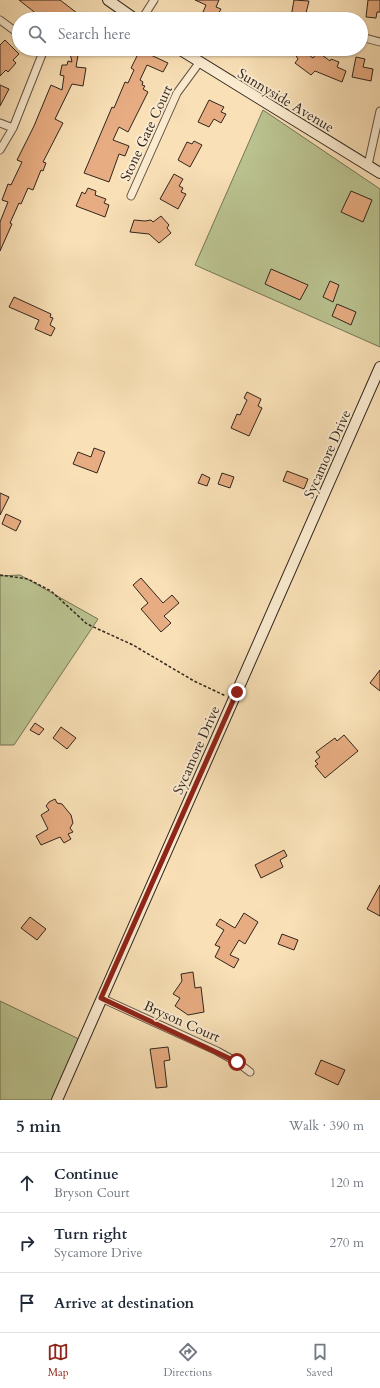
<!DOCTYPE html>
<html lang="en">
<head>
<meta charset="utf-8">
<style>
  :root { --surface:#fff; --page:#f6f6f7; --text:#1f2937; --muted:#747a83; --line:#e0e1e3; --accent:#8f2418 }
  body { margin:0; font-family:Cardo,serif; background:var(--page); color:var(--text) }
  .stop { position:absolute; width:12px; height:12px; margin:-9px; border:3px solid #8f2418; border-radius:50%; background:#fff }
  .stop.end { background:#8f2418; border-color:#fff; box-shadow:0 1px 4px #0008 }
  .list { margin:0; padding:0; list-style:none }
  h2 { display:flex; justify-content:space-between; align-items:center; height:52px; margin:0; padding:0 16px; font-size:17px }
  h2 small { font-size:13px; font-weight:400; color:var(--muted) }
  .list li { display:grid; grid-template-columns:26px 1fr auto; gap:12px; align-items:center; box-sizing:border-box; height:60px; padding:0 16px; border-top:1px solid var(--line) }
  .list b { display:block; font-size:15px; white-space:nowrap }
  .list p { margin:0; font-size:13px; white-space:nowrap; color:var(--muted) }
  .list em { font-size:13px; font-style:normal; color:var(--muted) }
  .icon { flex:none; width:22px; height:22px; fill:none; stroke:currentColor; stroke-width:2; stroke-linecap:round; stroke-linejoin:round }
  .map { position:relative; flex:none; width:380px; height:1100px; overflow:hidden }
  .search { position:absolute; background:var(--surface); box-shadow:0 1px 3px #0004; left:12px; right:12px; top:12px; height:44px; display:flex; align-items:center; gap:10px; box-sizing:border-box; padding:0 14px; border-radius:22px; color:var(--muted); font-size:15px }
  .sheet { height:232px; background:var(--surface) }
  nav { display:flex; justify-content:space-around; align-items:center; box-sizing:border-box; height:56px; border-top:1px solid var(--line); background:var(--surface); font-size:11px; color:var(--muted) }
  nav a { display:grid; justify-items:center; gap:2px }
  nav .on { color:var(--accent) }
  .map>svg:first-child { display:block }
  .green { fill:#bac390; stroke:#757457 }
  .building { fill:#e7ac81; stroke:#30261e }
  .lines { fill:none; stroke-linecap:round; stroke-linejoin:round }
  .street-casing { stroke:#625444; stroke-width:9 }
  .secondary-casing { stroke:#30261e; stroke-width:12 }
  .path { stroke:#30261e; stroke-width:1.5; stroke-dasharray:3 2; stroke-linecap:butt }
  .street { stroke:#fbebd0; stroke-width:7 }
  .secondary { stroke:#fbebd0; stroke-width:10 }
  .route { stroke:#8f2418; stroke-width:5 }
  .labels { text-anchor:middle; stroke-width:4; stroke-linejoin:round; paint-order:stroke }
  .street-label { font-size:14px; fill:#30261e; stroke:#fbebd0 }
</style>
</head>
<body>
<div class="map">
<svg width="380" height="1100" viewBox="0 0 380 1100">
  <rect width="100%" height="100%" fill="#f9e0b6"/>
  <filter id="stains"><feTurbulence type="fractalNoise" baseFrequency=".005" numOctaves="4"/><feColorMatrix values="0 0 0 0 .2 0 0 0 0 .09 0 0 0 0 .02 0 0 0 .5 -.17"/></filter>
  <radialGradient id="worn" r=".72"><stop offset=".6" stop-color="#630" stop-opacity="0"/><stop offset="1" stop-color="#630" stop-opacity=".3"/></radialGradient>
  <path class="green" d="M263 110 380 189V347L195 265Z
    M20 575 98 619 14 745H0V576Z
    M0 1001 81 1040 57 1100H0Z"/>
  <path class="building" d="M19 0H60L77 13 73 19H54L47 14 43 19Z
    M195 0H219L216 7 221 9 216 18 203 12 206 5Z
    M294 0 309 1 306 13 321 15V19L291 17Z
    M368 0H380V12H377L376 18 366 17Z
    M5 40 19 54 13 60 16 63 8 72 6 70 0 76V45Z
    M69 49H79L76 67 86 68 83 86 72 84 55 119 63 123 43 162 46 163 43 171 41 170 33 190 28 188 21 204 19 203 10 223 12 224 0 251V222L8 202 2 200 8 184 11 185 22 162 17 160 34 126 51 85 62 90 64 76 60 75 62 65H67L68 61 72 62Z
    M292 49H301L313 58 318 52 330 61 331 59 339 62 337 67 346 71 342 82 315 71 311 75 295 63 298 59Z
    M140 50 168 63 163 72 147 65 140 80 143 82 142 85 145 86 143 89 148 92 128 132 119 127 113 140 129 146 125 156 119 154 109 182 84 173 112 107 114 108 125 82 128 83 134 70 131 68Z
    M356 57 365 59 363 67 373 69 371 81 352 77Z
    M0 85 9 89 0 106Z
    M209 100 224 107 221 112 226 114 221 123 214 119 209 127 198 122Z
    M194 141 202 145 190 167 178 160 187 142 192 144Z
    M174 174 183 179 179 186 183 188 181 192 186 194 178 209 160 199Z
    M88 188 96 191 95 195 106 199 104 203 109 205 105 217 76 206 82 192 85 194Z
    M351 191 372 200 363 222 341 212Z
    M161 216 169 225 167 228 171 233 159 243 149 234 130 232 134 220 145 221 151 220 153 222Z
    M271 269 308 285 300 300 265 284Z
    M330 281 339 285 333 302 323 297Z
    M14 297 51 314 50 317 53 318 50 325 55 328 51 336 35 329 39 320 9 307Z
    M337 304 356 312 351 325 332 316Z
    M247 392 261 399 258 406 262 408 249 436 231 428 237 414 240 415 247 400 244 398Z
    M94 448 105 452 97 473 73 464 78 452 91 457Z
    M287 471 308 479 304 489 283 481Z
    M222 473 234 477 230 488 218 484Z
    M202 474 210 478 207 486 198 483Z
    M0 493 9 497 0 515Z
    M6 514 21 521 16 531 2 524Z
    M141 578 163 603 172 595 179 603 164 616 171 623 161 632 141 609 148 603 133 585Z
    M380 670V691L370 683Z
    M35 723 44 729 39 735 30 730Z
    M61 727 76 738 67 749 53 738Z
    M344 735 358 751 325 778 315 766 318 764 315 761 320 757 316 752 335 738 337 741Z
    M55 799 57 803 62 804 71 815 73 823 70 828 73 832 68 834 71 839 64 843 60 837 41 845 36 836 48 829 41 815 49 810 46 806 49 802Z
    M284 850 287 856 280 860 283 867 261 878 255 865Z
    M380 885V916L367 909Z
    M244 913 258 922 245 944 239 940 230 955 239 959 234 968 215 957 220 947 215 945 224 930 216 925 220 919 235 928Z
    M30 917 46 929 37 940 21 928Z
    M282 934 298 940 294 950 278 944Z
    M193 972 195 988 201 987 204 1012 188 1015 175 1006 180 998 173 994 182 981 181 974Z
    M168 1047 170 1060 164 1061 167 1087 156 1088 150 1049Z
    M321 1060 345 1070 338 1085 315 1074Z"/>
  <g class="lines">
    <g class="street-casing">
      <path id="street" d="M142 19 154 0
        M0 20 19 34
        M361 37 380 42
        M0 123 13 128
        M0 150 13 128 43 52 39 49
        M368 165 380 111
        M131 196 177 93 199 63
        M101 998 217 1051 237 1062 250 1072"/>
    </g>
    <g class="secondary-casing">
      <path id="secondary" d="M108 0 135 19
        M179 49 380 173
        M57 1100 380 367"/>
    </g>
    <path class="path" d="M0 575 28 579 51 591 87 624 133 645 194 681 226 696"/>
    <use href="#street" class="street"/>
    <use href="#secondary" class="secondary"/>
  </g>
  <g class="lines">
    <path class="route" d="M237 1062 101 998 237 692"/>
  </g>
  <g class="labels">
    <g class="street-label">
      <text transform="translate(286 100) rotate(31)" y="5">Sunnyside Avenue</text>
      <text transform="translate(146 133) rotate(-65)" y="5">Stone Gate Court</text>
      <text transform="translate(327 454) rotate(-66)" y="5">Sycamore Drive</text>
      <text transform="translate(196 750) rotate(-66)" y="5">Sycamore Drive</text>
      <text transform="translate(182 1021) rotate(24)" y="5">Bryson Court</text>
    </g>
  </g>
  <rect width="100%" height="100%" filter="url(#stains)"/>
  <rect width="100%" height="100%" fill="url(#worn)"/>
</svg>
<div class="stop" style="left:237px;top:1062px"></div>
<div class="stop end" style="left:237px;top:692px"></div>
<div class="search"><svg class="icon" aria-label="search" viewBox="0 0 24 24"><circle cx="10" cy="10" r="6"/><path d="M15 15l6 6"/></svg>Search here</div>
</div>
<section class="sheet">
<h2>5 min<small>Walk · 390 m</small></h2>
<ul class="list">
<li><svg class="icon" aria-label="ahead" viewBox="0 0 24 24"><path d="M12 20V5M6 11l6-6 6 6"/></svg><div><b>Continue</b><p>Bryson Court</p></div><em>120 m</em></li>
<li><svg class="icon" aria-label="right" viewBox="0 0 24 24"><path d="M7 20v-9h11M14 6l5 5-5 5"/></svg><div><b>Turn right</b><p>Sycamore Drive</p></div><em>270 m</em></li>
<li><svg class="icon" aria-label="arrive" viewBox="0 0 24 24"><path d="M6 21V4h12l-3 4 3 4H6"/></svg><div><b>Arrive at destination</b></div></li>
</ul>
</section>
<nav>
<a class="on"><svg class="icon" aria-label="map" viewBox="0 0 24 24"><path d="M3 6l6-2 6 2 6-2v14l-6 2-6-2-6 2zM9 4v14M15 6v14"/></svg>Map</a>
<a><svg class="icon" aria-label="directions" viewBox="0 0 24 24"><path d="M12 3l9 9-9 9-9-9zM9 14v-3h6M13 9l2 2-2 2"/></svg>Directions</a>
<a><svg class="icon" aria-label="saved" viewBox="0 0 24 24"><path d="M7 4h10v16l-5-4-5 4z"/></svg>Saved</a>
</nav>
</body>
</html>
